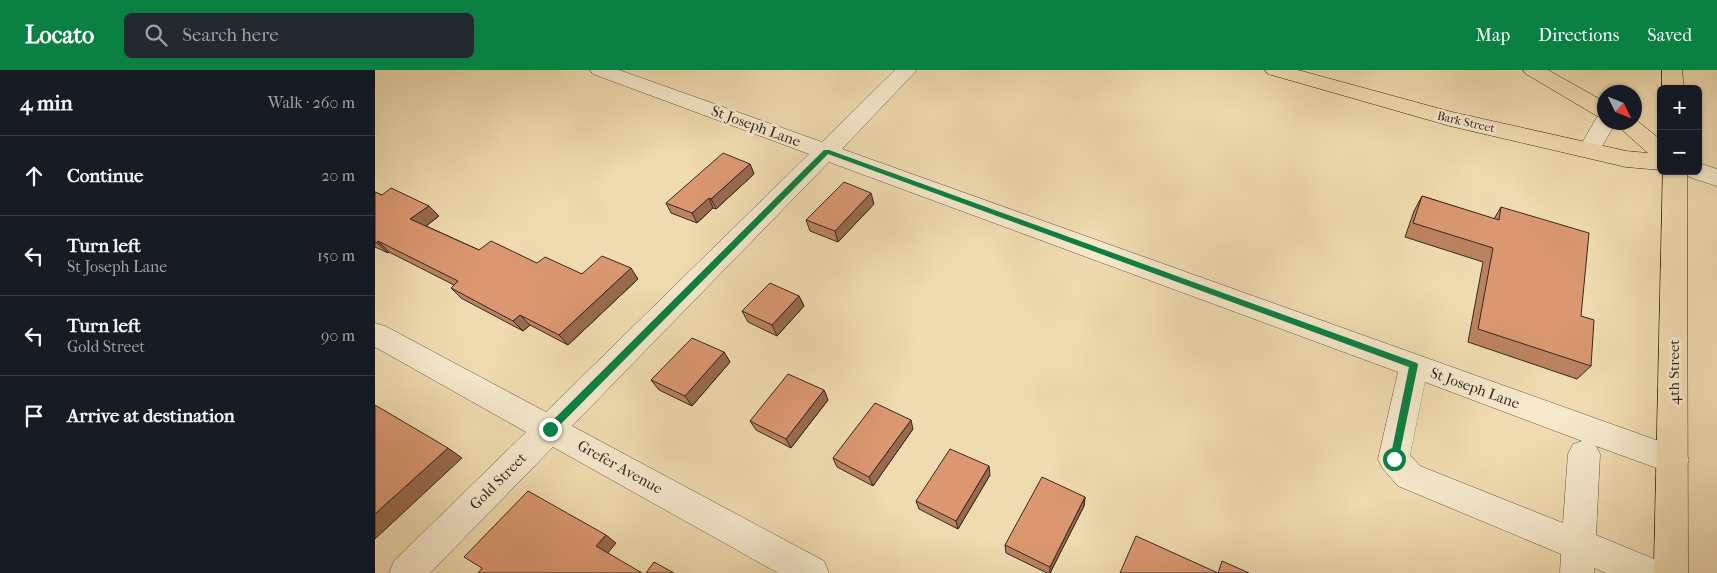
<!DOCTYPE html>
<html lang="en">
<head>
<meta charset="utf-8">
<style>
  :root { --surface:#171b24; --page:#242831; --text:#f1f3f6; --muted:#9ea1a6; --line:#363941; --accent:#0b8043 }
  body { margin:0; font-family:"IM FELL French Canon",serif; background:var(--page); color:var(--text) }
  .controls { position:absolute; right:15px; top:15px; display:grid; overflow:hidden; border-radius:8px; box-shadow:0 1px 4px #0004 }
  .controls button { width:45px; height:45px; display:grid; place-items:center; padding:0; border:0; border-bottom:1px solid var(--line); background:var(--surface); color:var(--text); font:25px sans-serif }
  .compass { position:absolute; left:1222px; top:15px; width:45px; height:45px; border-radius:50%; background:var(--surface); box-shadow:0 1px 4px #0004; rotate:133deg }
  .stop { position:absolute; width:15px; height:15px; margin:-11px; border:4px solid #0b8043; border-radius:50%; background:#fff }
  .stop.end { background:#0b8043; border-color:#fff; box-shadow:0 1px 5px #0008 }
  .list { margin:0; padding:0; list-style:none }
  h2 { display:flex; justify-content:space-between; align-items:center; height:65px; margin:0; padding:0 20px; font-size:21px }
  h2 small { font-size:16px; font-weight:400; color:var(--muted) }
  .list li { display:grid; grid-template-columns:32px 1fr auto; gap:15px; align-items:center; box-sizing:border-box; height:80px; padding:0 20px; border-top:1px solid var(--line) }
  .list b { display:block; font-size:19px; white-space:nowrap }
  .list p { margin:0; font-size:16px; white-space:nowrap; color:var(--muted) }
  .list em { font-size:16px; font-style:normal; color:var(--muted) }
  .icon { flex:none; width:28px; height:28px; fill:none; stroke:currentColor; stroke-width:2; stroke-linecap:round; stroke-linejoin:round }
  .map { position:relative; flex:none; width:1342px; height:503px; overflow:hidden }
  header { display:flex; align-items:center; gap:30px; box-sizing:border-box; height:70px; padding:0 25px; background:var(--accent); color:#fff }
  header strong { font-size:24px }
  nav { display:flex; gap:28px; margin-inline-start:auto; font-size:18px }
  .search { width:350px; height:45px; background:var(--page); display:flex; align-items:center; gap:12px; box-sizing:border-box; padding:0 18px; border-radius:8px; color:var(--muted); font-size:19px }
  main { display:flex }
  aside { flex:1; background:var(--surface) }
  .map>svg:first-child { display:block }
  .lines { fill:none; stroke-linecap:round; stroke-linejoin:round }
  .minor-casing { stroke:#655647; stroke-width:1 }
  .major-casing { stroke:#372924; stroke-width:1 }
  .minor { fill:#f5e8cb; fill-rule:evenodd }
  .major { fill:#efdbaf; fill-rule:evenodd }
  .wall { fill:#bb8260; stroke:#372924 }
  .shaded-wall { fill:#996a4e; stroke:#372924 }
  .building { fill:#da9770; stroke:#372924 }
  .route { fill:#0b8043 }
  .labels { text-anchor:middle; stroke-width:5; stroke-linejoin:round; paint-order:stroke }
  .far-street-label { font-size:12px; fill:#372924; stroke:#f5e8cb }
  .street-label { font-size:15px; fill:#372924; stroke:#f5e8cb }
</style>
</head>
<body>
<header>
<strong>Locato</strong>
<div class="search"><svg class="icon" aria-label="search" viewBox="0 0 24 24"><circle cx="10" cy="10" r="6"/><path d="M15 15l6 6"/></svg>Search here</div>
<nav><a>Map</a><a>Directions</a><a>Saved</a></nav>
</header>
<main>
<aside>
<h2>4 min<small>Walk · 260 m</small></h2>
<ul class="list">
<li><svg class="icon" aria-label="ahead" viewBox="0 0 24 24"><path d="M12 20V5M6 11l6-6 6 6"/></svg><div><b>Continue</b></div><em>20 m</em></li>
<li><svg class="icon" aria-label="left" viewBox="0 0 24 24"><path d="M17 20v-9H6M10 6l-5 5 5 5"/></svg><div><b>Turn left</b><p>St Joseph Lane</p></div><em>150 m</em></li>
<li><svg class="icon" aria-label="left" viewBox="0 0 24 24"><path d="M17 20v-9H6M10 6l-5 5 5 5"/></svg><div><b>Turn left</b><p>Gold Street</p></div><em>90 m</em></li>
<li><svg class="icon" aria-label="arrive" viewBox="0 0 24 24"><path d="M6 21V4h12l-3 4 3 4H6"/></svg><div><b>Arrive at destination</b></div></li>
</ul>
</aside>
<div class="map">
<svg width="1342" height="503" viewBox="0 0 1342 503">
  <rect width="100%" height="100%" fill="#efdbaf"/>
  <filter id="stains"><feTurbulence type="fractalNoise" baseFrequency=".004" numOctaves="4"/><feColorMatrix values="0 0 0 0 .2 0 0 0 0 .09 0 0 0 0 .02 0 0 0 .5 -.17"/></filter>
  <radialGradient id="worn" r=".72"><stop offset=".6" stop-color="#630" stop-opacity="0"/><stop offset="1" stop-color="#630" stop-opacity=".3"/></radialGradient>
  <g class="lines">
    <g class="minor-casing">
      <path id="minor" d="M215 0H244L447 72 520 0H542L467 79 1309 380 1314 390 1309 400 1298 404 1221 376 1225 384 1221 465 1284 491 1289 503H1231L1219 498V503H1185L1186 484 1023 416 1008 399 1003 389 1023 302 454 92 197 356 449 491 454 503H403L178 377 55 503H14L19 491 151 362 0 277V253L10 256 171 342 434 84 218 4ZM1050 312 1207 371 1198 374 1193 384 1188 453 1045 396 1035 385Z
        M1230 45V52H1241L1222 85 1214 88 1206 85 1203 80 1222 47Z
        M1323 93 1342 99V116L1314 107 1310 101H1323Z"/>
    </g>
    <g class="major-casing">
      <path id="major" d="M890 0H923L1077 42 1251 81 1273 83 1238 52H1260V49L1286 70V100L1251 97 1075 56 893 4Z
        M1148 0H1173L1230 32V48L1222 46 1151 4Z
        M1287 0H1307L1309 19H1287Z
        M1288 101H1312L1313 503H1279Z"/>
    </g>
    <use href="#minor" class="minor"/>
    <use href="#major" class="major"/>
  </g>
  <path class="wall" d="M375 94 379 104 341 139 338 138 322 153 296 143 291 133Z
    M0 122 7 125 54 136 64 146 51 156 104 180 207 204 263 209 193 275 155 255 148 261 86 228 76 218 79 215 14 182 13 183 0 177Z
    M1047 126 1119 149 1126 137 1206 246 1216 296 1202 309 1093 272 1108 192 1030 167 1039 141Z
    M499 134 463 172 435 161 431 150Z
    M424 226 429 236 402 266 373 252 367 241Z
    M349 282 355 292 317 336 284 320 276 310Z
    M449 320 453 330 416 378 381 360 375 351Z
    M538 359 498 416 462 397 458 388Z
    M615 405 583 459 544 439 541 431Z
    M710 427 709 436 675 503H672L631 483 630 475Z"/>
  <path class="shaded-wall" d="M375 94 379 104 341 139 336 129Z
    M496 123 499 134 463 172 460 161Z
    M334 128 338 138 322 153 317 143Z
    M54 136 64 146 46 160 35 149Z
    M3 171 14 182 13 183 2 173Z
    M256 198 263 209 193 275 184 265Z
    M424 226 429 236 402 266 397 255Z
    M145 245 155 255 148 261 138 251Z
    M349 282 355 292 317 336 310 326Z
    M449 320 453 330 416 378 411 369Z
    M536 350 538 359 498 416 494 407Z
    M73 378 87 388 0 469V444Z
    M614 396 615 405 583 459 581 451Z
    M710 427 709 436 675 503V497Z
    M231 465 241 473 232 484 221 476Z"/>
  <path class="building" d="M348 83 375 94 336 129 334 128 317 143 291 133Z
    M469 112 496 123 460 161 431 150Z
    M16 118 54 136 35 149 104 180 116 171 162 193 170 187 207 204 227 186 256 198 184 265 145 245 138 251 76 218 83 211 3 171 2 173 0 172V122L7 125Z
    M1047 126 1124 150 1126 137 1214 163 1206 246 1219 250 1216 296 1103 259 1118 178 1038 153Z
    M395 213 424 226 397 255 367 241Z
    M317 268 349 282 310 326 276 310Z
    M413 304 449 320 411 369 375 351Z
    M500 333 536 350 494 407 458 388Z
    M0 335 73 378 0 444Z
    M575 379 614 396 581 451 541 431Z
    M667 407 710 427 675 497 630 475Z
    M153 421 231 465 221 476 267 503H103L107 498 89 487Z
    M761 466 843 503 847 491 874 503H745Z
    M279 492 299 503H271Z"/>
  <path class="route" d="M449 80H454L1042 293 1043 295 1023 392 1019 393 1015 389 1034 297 453 84 178 362H172V356Z"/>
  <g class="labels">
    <g class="far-street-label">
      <text transform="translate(1091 52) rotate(13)" y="4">Bark Street</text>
    </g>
    <g class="street-label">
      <text transform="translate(381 56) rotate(20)" y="5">St Joseph Lane</text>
      <text transform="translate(1299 302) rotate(-90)" y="5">4th Street</text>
      <text transform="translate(1100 318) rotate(20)" y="5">St Joseph Lane</text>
      <text transform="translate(245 397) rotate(29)" y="5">Grefer Avenue</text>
      <text transform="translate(123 411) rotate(-45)" y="5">Gold Street</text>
    </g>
  </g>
  <rect width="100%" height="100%" filter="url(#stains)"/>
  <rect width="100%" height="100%" fill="url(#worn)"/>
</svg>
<div class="controls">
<button>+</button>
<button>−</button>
</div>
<svg class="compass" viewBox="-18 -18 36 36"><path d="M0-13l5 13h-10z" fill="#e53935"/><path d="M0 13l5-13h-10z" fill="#9ea1a6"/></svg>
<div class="stop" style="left:1019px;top:389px"></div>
<div class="stop end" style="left:175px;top:359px"></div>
</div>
</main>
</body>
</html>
